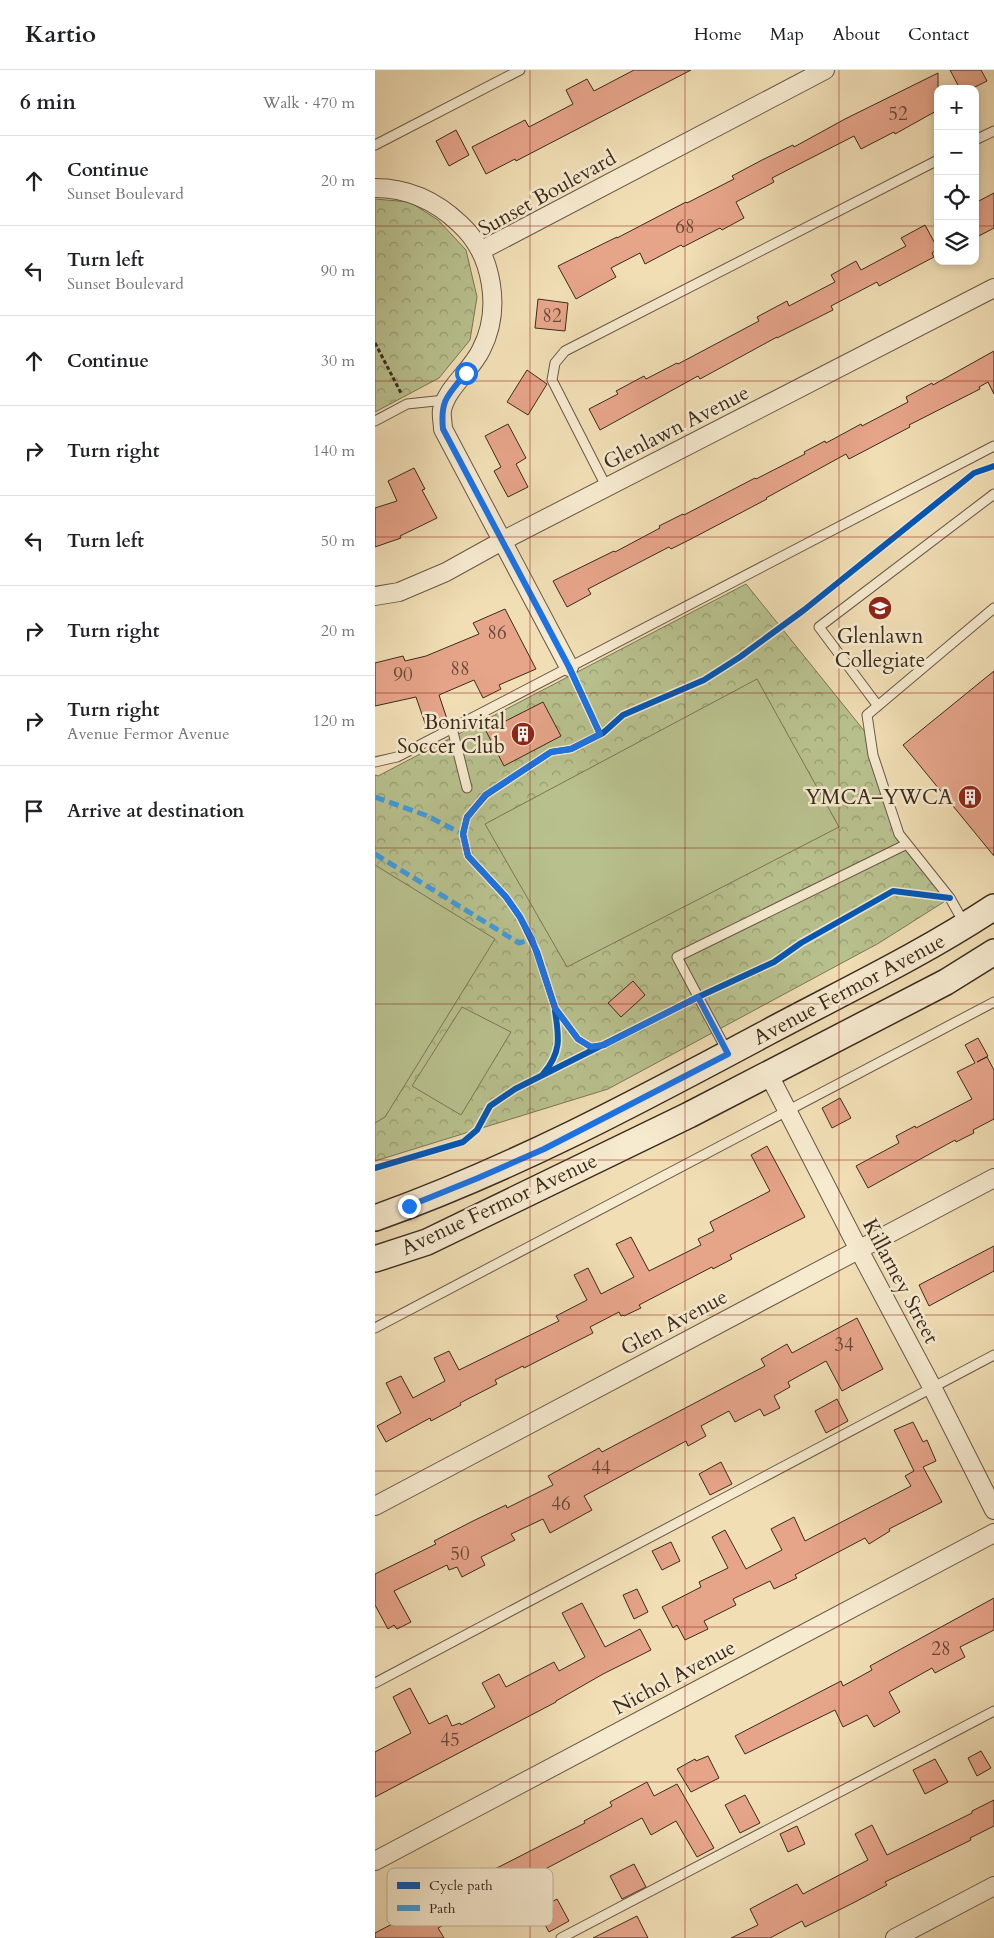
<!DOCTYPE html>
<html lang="en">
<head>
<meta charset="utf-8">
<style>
  :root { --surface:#fff; --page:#f2f2f2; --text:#202124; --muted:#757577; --line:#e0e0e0 }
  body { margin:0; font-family:Cardo,serif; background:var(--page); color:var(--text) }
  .controls { position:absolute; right:15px; top:15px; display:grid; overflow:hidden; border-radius:10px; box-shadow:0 2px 8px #0003 }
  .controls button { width:45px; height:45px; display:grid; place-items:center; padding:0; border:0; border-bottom:1px solid var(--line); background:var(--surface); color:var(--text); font:25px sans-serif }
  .stop { position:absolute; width:15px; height:15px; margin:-11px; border:4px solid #1a73e8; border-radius:50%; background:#fff }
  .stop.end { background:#1a73e8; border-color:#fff; box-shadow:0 1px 5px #0008 }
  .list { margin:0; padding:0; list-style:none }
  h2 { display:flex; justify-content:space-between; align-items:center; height:65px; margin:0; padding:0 20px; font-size:21px }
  h2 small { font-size:16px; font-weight:400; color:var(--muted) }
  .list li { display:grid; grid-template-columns:32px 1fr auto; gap:15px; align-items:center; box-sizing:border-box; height:90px; padding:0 20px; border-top:1px solid var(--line) }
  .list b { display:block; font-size:19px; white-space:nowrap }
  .list p { margin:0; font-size:16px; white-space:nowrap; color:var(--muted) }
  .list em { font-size:16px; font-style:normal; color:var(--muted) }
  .icon { flex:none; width:28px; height:28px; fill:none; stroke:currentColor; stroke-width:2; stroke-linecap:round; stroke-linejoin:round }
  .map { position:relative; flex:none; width:619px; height:1868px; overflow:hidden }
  header { display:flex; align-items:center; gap:30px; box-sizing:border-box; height:70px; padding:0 25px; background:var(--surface); border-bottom:1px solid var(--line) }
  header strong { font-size:24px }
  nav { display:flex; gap:28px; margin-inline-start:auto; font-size:18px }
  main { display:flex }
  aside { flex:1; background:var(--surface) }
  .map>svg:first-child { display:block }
  .park { fill:url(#park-crowns); stroke:#7a7656 }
  .pitch { fill:#b8c18e; stroke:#7a7656 }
  .building { fill:#e6a489; stroke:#3b2b1e }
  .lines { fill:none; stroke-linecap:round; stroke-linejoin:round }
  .service-casing { stroke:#685844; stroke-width:11 }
  .minor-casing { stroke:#685844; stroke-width:20 }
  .secondary-casing { stroke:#3b2b1e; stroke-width:28 }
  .path { stroke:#3b2b1e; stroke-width:3; stroke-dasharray:4 2.5; stroke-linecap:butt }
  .service { stroke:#f6eacf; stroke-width:9 }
  .minor { stroke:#f6eacf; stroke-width:18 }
  .secondary { stroke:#f6eacf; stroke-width:25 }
  .quiet { stroke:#3f9ce0; stroke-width:5; stroke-dasharray:10 5; stroke-linecap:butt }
  .cycleway-casing { stroke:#f6eacf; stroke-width:9 }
  .cycleway { stroke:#0057b8; stroke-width:6 }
  .route { stroke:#1a73e8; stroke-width:6 }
  .grid { fill:none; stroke:#8f2418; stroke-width:1; stroke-opacity:0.55 }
  .labels { text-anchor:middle; stroke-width:5; stroke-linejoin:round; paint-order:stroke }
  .number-label { font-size:19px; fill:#664939 }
  .street-label { font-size:21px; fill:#3b2b1e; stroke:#f6eacf }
  .poi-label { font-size:21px; fill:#3b2b1e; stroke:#f6eacf; text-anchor:end }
  .key { fill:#f6eacf; stroke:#beb19a; stroke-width:1 }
  .key-label { font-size:14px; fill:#3b2b1e }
</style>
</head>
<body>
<header>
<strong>Kartio</strong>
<nav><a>Home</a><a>Map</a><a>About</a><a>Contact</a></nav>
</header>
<main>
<aside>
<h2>6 min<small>Walk · 470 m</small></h2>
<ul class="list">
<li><svg class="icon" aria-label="ahead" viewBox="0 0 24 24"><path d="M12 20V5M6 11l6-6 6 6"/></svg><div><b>Continue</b><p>Sunset Boulevard</p></div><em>20 m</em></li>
<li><svg class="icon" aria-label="left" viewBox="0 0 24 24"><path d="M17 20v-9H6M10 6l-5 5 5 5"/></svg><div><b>Turn left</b><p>Sunset Boulevard</p></div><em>90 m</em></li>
<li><svg class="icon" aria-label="ahead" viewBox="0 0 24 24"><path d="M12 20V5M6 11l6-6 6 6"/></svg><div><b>Continue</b></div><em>30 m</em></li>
<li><svg class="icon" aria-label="right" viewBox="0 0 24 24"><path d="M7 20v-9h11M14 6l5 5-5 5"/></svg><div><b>Turn right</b></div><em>140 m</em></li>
<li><svg class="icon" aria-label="left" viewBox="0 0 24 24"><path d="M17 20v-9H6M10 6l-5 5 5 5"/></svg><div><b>Turn left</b></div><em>50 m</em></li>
<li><svg class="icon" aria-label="right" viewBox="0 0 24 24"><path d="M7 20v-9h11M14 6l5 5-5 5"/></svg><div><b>Turn right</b></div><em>20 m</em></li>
<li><svg class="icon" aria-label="right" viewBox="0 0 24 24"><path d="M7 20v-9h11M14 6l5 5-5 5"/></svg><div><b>Turn right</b><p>Avenue Fermor Avenue</p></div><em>120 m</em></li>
<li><svg class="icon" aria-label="arrive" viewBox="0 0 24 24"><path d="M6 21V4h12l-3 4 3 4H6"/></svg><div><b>Arrive at destination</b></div></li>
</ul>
</aside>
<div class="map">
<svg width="619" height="1868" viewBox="0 0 619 1868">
  <defs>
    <pattern id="park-crowns" width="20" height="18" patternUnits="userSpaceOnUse" patternTransform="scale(1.25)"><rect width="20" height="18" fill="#b8c18e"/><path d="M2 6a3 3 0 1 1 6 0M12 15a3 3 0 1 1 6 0" fill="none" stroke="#979d73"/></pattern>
  </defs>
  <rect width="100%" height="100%" fill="#f1deb5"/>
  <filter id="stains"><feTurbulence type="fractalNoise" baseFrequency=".004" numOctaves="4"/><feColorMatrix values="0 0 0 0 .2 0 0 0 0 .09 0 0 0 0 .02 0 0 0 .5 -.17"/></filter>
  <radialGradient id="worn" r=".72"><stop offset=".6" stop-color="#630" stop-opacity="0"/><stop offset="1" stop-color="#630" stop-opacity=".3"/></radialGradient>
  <path class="park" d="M0 129 35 132 63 150 91 180 102 227 95 270 64 308 0 342Z
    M371 514 495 668 524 764 575 828 504 873 233 1019 0 1091V705L3 706Z"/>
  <path class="pitch" d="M382 609 464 757 192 897 110 754Z
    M0 795 120 869 10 1047 0 1053Z
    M87 937 136 962 86 1045 37 1016Z"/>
  <path class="building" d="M259 0H316L141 91 140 89 111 104 97 77 150 50 154 57 198 34 191 20 212 9 219 21Z
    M575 0H606L612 11 596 19H585Z
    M563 3V40L520 64 519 62 486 79 479 66 397 108 399 112 361 132 369 148 347 160 345 158 308 177 306 175 270 194 265 183 236 198 241 207 201 229 183 196 242 167V168L311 132 312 133 359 109 357 106 387 90 418 75 419 77 470 49Z
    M81 60 94 85 74 96 61 71Z
    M619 123V158L600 168V133Z
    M550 155 563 179 557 183 559 187 504 216 502 212 456 236 458 240 402 268V267L325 309 323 306 225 360 214 339 243 324 241 321 269 306 271 309 302 293 303 294 384 251 382 247 412 231 414 236 460 212 456 205 481 191 486 200 531 176 526 168Z
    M163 229 193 233 190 261 160 258Z
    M619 281V324L613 312 604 317 605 319 534 355 535 357 474 389 471 384 391 428 392 429 316 469 296 479 294 477 213 519 216 524 192 537 178 511 239 481 240 482 285 458 284 456 308 444 309 445 380 408 381 409 430 384 429 382 450 371 451 373 486 354 487 356 533 332 531 327 557 313 558 315Z
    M152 300 172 314 153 345 132 332Z
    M133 354 151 388 141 394 153 417 133 427 119 401 126 397 110 366Z
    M39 398 50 419 47 420 62 448 25 466 26 468 0 477V438L22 431 13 411Z
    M130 539 161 599 124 615 126 619 108 628 99 610 64 625 73 652 52 659 41 627 0 636V593L28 586 30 591 51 586 104 564 98 553Z
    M619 601V786L528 675Z
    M168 632 186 666 129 696 111 661Z
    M258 911 270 925 246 947 233 933Z
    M603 968 613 986 602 992 612 987 619 1000V1049L598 1060 599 1063 581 1072 580 1070 493 1118 481 1096 524 1073 521 1066 540 1056 541 1058 597 1029 582 1002 600 993 590 975Z
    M465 1028 476 1048 457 1058 447 1038Z
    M392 1076 430 1147 355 1185 357 1189 338 1199 337 1197 264 1235 266 1238 249 1246 248 1245 246 1246 244 1242 215 1257 218 1263 149 1298 148 1296 120 1310 122 1314 85 1333 86 1335 56 1351 55 1348 11 1372 2 1356 26 1343 11 1313 26 1306 38 1328 70 1311 59 1288 74 1281 84 1300 184 1251 181 1246 212 1230 199 1205 213 1198 226 1224 259 1207 241 1174 256 1167 274 1201 326 1175 323 1169 339 1161 335 1152 395 1121 376 1085Z
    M619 1176V1201L554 1236 544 1215Z
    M482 1248 508 1299 467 1321 451 1291 413 1312 415 1317 399 1326 405 1338 389 1346 385 1339 360 1352 354 1341 326 1356 331 1366 313 1376 311 1371 209 1426 217 1440 175 1463 168 1449 136 1464 140 1470 106 1487 110 1495 87 1507 82 1497 74 1500 72 1495 19 1521 36 1552 22 1559 19 1555 13 1559 0 1535V1504L61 1474 59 1471 98 1451 131 1435 132 1438 178 1415 173 1406 224 1378 227 1382 390 1296 386 1289 412 1274 417 1283Z
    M462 1329 473 1351 451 1363 440 1341Z
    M538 1352 548 1372 552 1370 561 1391 548 1397 567 1432 514 1459 515 1461 494 1474 490 1468 420 1505 422 1508 399 1519 395 1511 358 1529 361 1535 329 1551 333 1559 310 1570 302 1555 298 1558 287 1537 326 1517 324 1512 353 1498 337 1467 350 1460 371 1499 407 1480 396 1459 419 1447 430 1471 536 1416 530 1406 539 1401 519 1360Z
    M346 1392 357 1414 335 1425 324 1404Z
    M296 1472 305 1491 287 1500 277 1481Z
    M262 1519 273 1542 259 1549 248 1525Z
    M619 1528V1560L585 1577 590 1587 560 1603 557 1598 514 1622 525 1642 499 1657 492 1645 468 1657 460 1640 370 1684 360 1666 466 1611 468 1616 497 1600 495 1596Z
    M207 1533 230 1577 265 1559 276 1580 228 1604 181 1631V1632L0 1727V1682L36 1663 18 1627 35 1618 54 1654 72 1645 77 1656 85 1653 86 1655 120 1637 107 1613 124 1604 131 1617 179 1592 184 1601 210 1587 187 1543Z
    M606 1681 616 1698 602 1706 593 1688Z
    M333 1686 344 1708 316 1722 302 1699 320 1689 321 1691Z
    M560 1689 573 1712 550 1724 538 1700Z
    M272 1712 279 1726 302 1714 339 1778 322 1787 301 1751 276 1765 267 1748 157 1806 163 1818 119 1841 114 1831 63 1858 69 1868H0V1863L21 1852 20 1850 210 1753 209 1751 237 1736 235 1732Z
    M370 1725 385 1753 365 1763 350 1735Z
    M619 1730V1756L595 1768 596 1770 510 1812 512 1815 480 1832 430 1857 427 1851 395 1868H356L383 1855 375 1839 422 1814 428 1824 493 1790 480 1764 497 1755 512 1785 597 1743V1741Z
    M422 1756 430 1774 413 1782 405 1764Z
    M259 1794 271 1817 247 1829 235 1806Z
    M182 1829 194 1851 174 1862 162 1840Z
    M262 1846 273 1868H218Z"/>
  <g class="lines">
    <g class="service-casing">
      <path id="service" d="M600 70 619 61
        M0 75 145 0
        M0 351 32 334 70 330
        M232 418 177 310 180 293 190 281 563 90
        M503 636 444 557 619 424
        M77 658 92 718
        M0 692 22 687 619 376
        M589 853 575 828 524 764 498 685 492 645 619 538
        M352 981 302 887 532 774
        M0 1258 619 932
        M0 1613 619 1285
        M186 1868 619 1641"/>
    </g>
    <g class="minor-casing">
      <path id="minor" d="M0 118C34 118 61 131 85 154 118 184 127 240 106 280 96 301 72 317 67 340 66 346 68 353 68 359L194 597
        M107 180 450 0
        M0 526 24 522 71 502 127 471 619 218
        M393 1003 484 1180 557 1317 619 1440
        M0 1436 619 1108
        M0 1791 619 1463
        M520 1868 619 1816"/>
    </g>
    <g class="secondary-casing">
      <path id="secondary" d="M0 1148C138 1099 266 1030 395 961 470 921 548 884 619 837
        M0 1189 52 1172 314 1045 571 912 619 882"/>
    </g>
    <path class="path" d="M0 273 26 323"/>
    <use href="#service" class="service"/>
    <use href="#minor" class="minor"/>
    <use href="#secondary" class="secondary"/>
    <path class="quiet" d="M0 727 50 745 88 764
      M0 784 144 873 157 869"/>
    <g class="cycleway-casing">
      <path id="cycleway" d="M194 597 225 664
        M229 975 216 977 203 969 180 938 162 882 145 847 131 827 93 786 88 764 92 747 111 725 176 682 196 679 228 663 248 645 329 610 365 587 429 540 599 403 619 396
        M168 1004C187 982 184 967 180 941
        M0 1098 88 1072 102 1060 115 1036 140 1019 323 927 399 892 426 873 518 821 575 828"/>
    </g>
    <use href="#cycleway" class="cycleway"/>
  </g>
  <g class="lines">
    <path class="route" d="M34 1136 103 1108 169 1079 353 984 323 927 229 975 216 977 203 969 180 938 157 869 145 847 131 827 93 786 88 764 92 748 110 725 176 682 196 679 225 664 194 597 68 359C65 330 73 325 91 303"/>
  </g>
  <path class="grid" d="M155 0V1868M310 0V1868M464 0V1868M0 156H563M600 156H619M0 311H619M0 467H619M0 623H619M0 778H619M0 934H619M0 1090H619M0 1245H619M0 1401H619M0 1557H619M0 1712H619"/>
  <defs>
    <g id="school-disc" transform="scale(1.25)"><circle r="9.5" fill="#8f2418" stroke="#f6eacf"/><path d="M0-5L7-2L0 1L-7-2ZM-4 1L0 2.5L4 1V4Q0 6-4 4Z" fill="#fff"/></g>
    <g id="building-disc" transform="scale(1.25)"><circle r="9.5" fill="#8f2418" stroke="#f6eacf"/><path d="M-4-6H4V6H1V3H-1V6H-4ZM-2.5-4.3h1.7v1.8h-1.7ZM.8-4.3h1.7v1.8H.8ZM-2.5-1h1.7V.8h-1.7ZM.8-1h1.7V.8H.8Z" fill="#fff"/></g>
  </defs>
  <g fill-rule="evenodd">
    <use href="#school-disc" x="505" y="538"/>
    <use href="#building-disc" x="148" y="664"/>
    <use href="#building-disc" x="595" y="727"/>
  </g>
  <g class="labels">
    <g class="number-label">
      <text x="523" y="50">52</text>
      <text x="310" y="163">68</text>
      <text x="177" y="252">82</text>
      <text x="122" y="569">86</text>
      <text x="85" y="605">88</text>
      <text x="28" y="611">90</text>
      <text x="469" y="1281">34</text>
      <text x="226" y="1404">44</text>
      <text x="186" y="1440">46</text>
      <text x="85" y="1490">50</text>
      <text x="566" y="1585">28</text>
      <text x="75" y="1676">45</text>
    </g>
    <g class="street-label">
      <text transform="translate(172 123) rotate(-29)" y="7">Sunset Boulevard</text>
      <text transform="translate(301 357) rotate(-27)" y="7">Glenlawn Avenue</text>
      <text transform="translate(474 919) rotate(-28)" y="7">Avenue Fermor Avenue</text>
      <text transform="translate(124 1134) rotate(-25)" y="7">Avenue Fermor Avenue</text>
      <text transform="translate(526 1211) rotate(62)" y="7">Killarney Street</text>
      <text transform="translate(299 1252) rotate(-28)" y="7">Glen Avenue</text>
      <text transform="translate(299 1607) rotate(-28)" y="7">Nichol Avenue</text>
    </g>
    <g class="poi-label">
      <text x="505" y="573" text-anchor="middle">Glenlawn<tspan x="505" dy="24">Collegiate</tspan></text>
      <text x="130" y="659">Bonivital<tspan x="130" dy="24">Soccer Club</tspan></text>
      <text x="578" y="734">YMCA–YWCA</text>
    </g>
  </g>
  <rect x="12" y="1798" width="166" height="58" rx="8" class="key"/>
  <rect x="22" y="1812" width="23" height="7" fill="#0057b8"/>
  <rect x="22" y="1835" width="23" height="6" fill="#3f9ce0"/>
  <g class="key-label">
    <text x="54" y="1820">Cycle path</text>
    <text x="54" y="1843">Path</text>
  </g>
  <rect width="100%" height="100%" filter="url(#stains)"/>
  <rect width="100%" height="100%" fill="url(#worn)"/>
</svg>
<div class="controls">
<button>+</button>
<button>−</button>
<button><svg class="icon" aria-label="locate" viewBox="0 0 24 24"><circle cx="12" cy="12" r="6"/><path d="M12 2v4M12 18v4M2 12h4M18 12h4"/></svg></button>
<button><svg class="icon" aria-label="layers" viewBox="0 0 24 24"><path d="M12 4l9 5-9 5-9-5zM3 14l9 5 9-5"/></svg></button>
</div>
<div class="stop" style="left:91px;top:303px"></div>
<div class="stop end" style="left:34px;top:1136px"></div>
</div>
</main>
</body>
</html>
